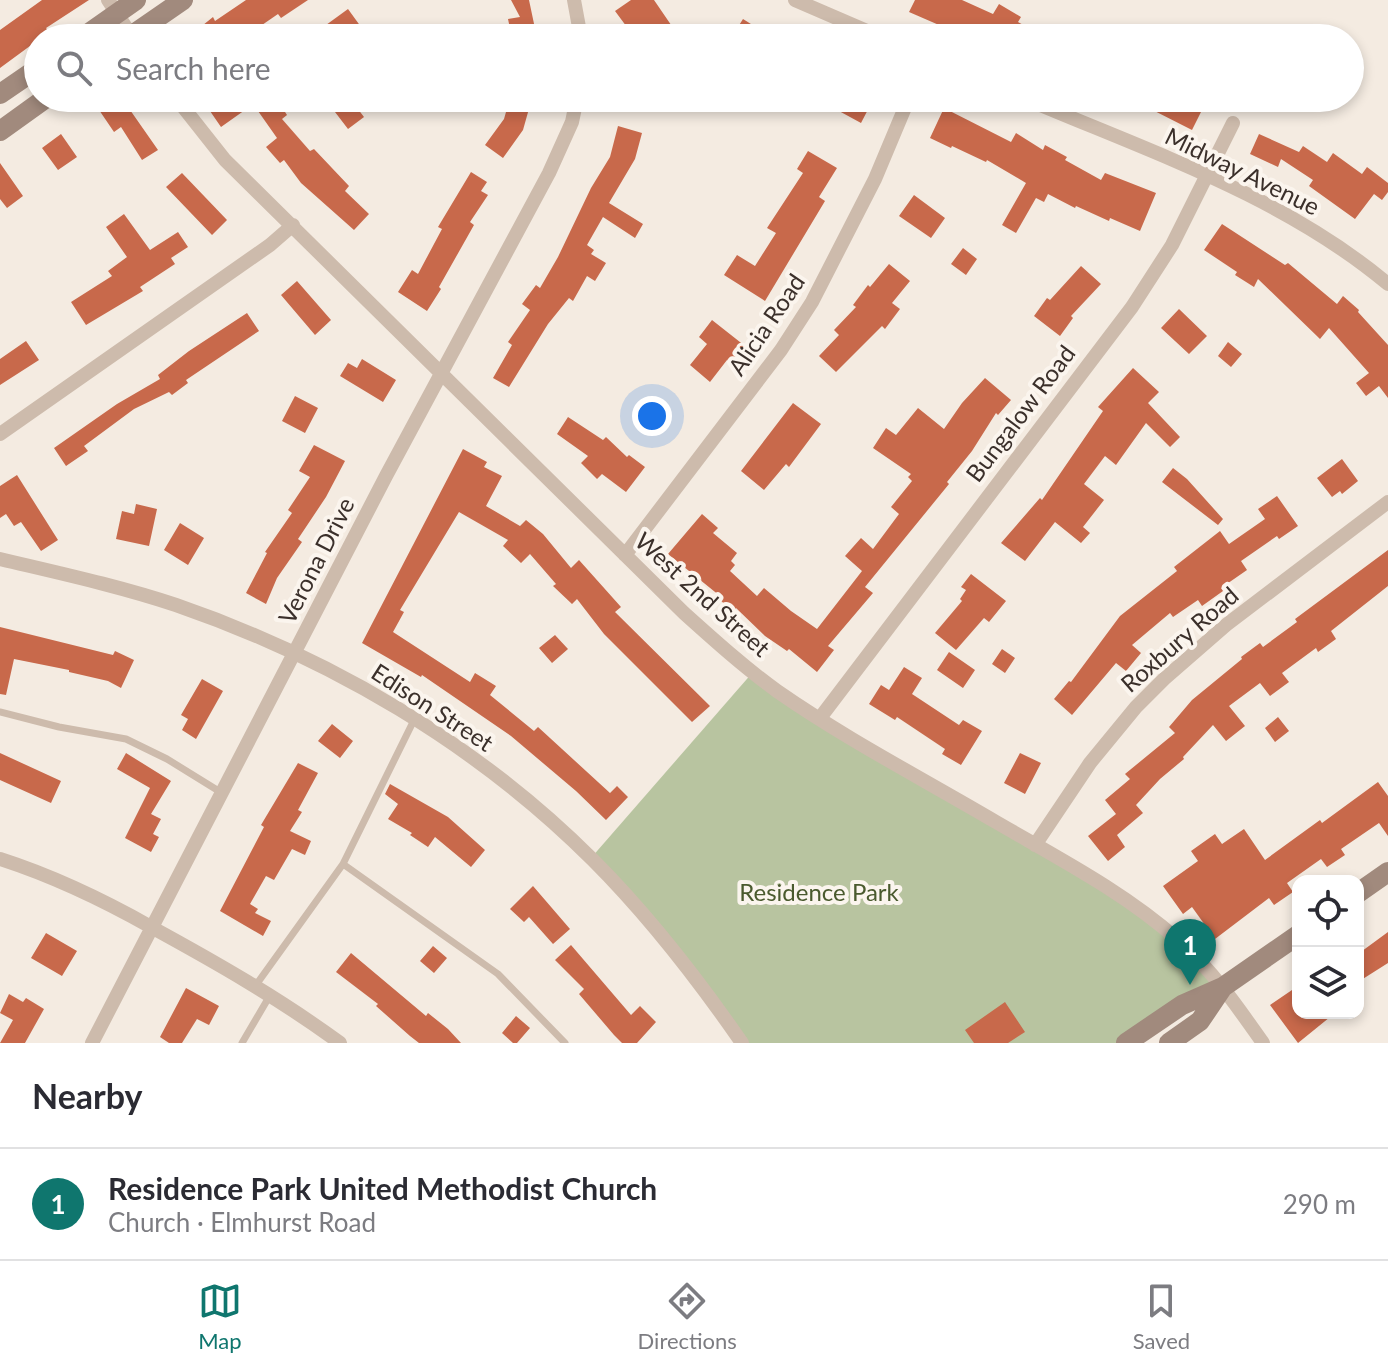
<!DOCTYPE html>
<html lang="en">
<head>
<meta charset="utf-8">
<style>
  :root { --surface:#fff; --page:#f2f2f3; --text:#2b2b33; --muted:#7c7c81; --line:#e1e1e2; --accent:#0f766e }
  body { margin:0; font-family:Lato,sans-serif; background:var(--page); color:var(--text) }
  .controls { position:absolute; right:24px; bottom:24px; display:grid; overflow:hidden; border-radius:16px; box-shadow:0 4px 12px #0003 }
  .controls button { width:72px; height:72px; display:grid; place-items:center; padding:0; border:0; border-bottom:2px solid var(--line); background:var(--surface); color:var(--text); font:40px sans-serif }
  .you { position:absolute; left:652px; top:416px; width:28px; height:28px; margin:-20px; border:6px solid #fff; border-radius:50%; background:#1a73e8; box-shadow:0 0 0 12px #1a73e833 }
  .badge { display:grid; place-items:center; width:52px; height:52px; border-radius:50%; background:var(--accent); color:#fff; font-size:26px; font-weight:700 }
  .pin { position:absolute; translate:-50% -66px; filter:drop-shadow(0 2px 4px #0008) }
  .pin::after { content:''; position:absolute; top:42px; width:28px; height:24px; background:inherit; clip-path:polygon(0 0,100% 0,50% 100%) }
  .list { margin:0; padding:0; list-style:none }
  h2 { display:flex; justify-content:space-between; align-items:center; height:104px; margin:0; padding:0 32px; font-size:34px }
  h2 small { font-size:26px; font-weight:400; color:var(--muted) }
  .list li { display:grid; grid-template-columns:52px 1fr auto; gap:24px; align-items:center; box-sizing:border-box; height:112px; padding:0 32px; border-top:2px solid var(--line) }
  .list b { display:block; font-size:30px; white-space:nowrap }
  .list p { margin:0; font-size:26px; white-space:nowrap; color:var(--muted) }
  .list em { font-size:26px; font-style:normal; color:var(--muted) }
  .icon { flex:none; width:44px; height:44px; fill:none; stroke:currentColor; stroke-width:2; stroke-linecap:round; stroke-linejoin:round }
  .map { position:relative; flex:none; width:1388px; height:1043px; overflow:hidden }
  .search { position:absolute; background:var(--surface); box-shadow:0 4px 12px #0003; left:24px; right:24px; top:24px; height:88px; display:flex; align-items:center; gap:20px; box-sizing:border-box; padding:0 28px; border-radius:44px; color:var(--muted); font-size:30px }
  .sheet { height:216px; background:var(--surface) }
  nav { display:flex; justify-content:space-around; align-items:center; box-sizing:border-box; height:112px; border-top:2px solid var(--line); background:var(--surface); font-size:22px; color:var(--muted) }
  nav a { display:grid; justify-items:center; gap:4px }
  nav .on { color:var(--accent) }
  .map>svg:first-child { display:block }
  .green { fill:#b8c4a0 }
  .building { fill:#c8694b }
  .lines { fill:none; stroke-linecap:round; stroke-linejoin:round }
  .lane { stroke:#cdbbac; stroke-width:7 }
  .street { stroke:#cdbbac; stroke-width:14 }
  .secondary { stroke:#a18a7d; stroke-width:20 }
  .labels { text-anchor:middle; stroke-width:8; stroke-linejoin:round; paint-order:stroke }
  .street-label { font-size:24px; fill:#3b302b; stroke:#fbf5ee }
  .park-label { font-size:24px; fill:#4a5a2e; stroke:#fbf5ee }
</style>
</head>
<body>
<div class="map">
<svg width="1388" height="1043" viewBox="0 0 1388 1043">
  <rect width="100%" height="100%" fill="#f4ebe1"/>
  <path class="green" d="M753 672 1124 899 1223 987 1126 1043H742L591 858Z"/>
  <path class="building" d="M42 0H89L46 28 49 32 0 68V30Z
    M246 0H308L281 18 278 14 243 38H187L213 17 215 21Z
    M511 0H529L537 38H512L508 19 520 17Z
    M631 0H654L680 38H635L615 11Z
    M915 0H962L993 14 999 4 1021 17 1018 22 1046 38H982L966 28 962 35 909 12Z
    M348 9 369 38H336L326 25Z
    M743 19 773 38H731Z
    M105 98H141L128 107 158 150 142 160 121 127 114 132 95 104Z
    M201 98H236L245 110 221 127Z
    M276 98 287 115 282 119 310 151 314 149 349 186 345 191 369 214 354 230 301 183 284 160 280 163 266 147 277 138 258 111Z
    M510 98H532L523 130 503 158 485 145 504 119Z
    M820 98H874L861 123 839 111 841 108Z
    M1129 98H1174L1201 112 1192 130Z
    M351 100 364 117 348 129 335 112Z
    M944 108 1011 142 1016 133 1043 150 1045 145 1067 157 1065 160 1101 180 1105 173 1156 193 1140 231 1110 218 1109 221 1076 206 1075 208 1048 194 1044 202 1036 198 1016 233 1002 225 1026 183 987 160 986 162 952 146 951 148 930 138Z
    M618 126 642 133 635 159 609 203 643 224 635 238 603 217 587 245 594 250 591 254 606 263 595 281 587 276 573 301 569 298 548 324 509 387 493 378 512 345 508 342 530 310 522 304 536 285 540 288 558 257 591 188 610 157Z
    M61 134 77 157 58 170 42 148Z
    M1259 134 1299 152 1303 146 1327 162 1333 153 1362 174 1367 167 1388 183V192L1382 200 1374 194 1355 219 1309 186 1313 180 1281 159 1278 167 1250 154Z
    M808 151 837 168 819 197 825 201 765 301 724 275 737 255 755 266 776 233 767 228 803 173 797 169Z
    M0 163 23 196 7 208 0 199Z
    M471 172 487 182 481 191 488 195 470 222 474 225 439 287 441 289 427 311 398 292 412 270 418 274 442 229 438 227Z
    M182 173 227 220 212 235 166 187Z
    M914 195 945 218 931 238 899 216Z
    M124 214 150 250 178 232 188 247 171 258 175 264 140 287 143 291 86 325 71 302 112 276 108 271 127 257 106 227Z
    M1222 224 1285 265 1288 263 1337 304 1343 296 1359 310 1358 312 1388 345V398L1379 386 1366 396 1356 383 1369 373 1329 328 1320 339 1258 279 1254 287 1235 275 1237 272 1204 250Z
    M963 248 977 259 966 275 951 264Z
    M889 264 910 281 892 303 900 309 885 329 882 326 836 372 819 356 839 335 834 330 856 307 853 305 868 285 870 287Z
    M1081 266 1101 284 1071 316 1073 318 1060 336 1034 316 1047 298 1050 300Z
    M297 281 331 320 315 335 281 295Z
    M1179 309 1207 336 1189 354 1161 328Z
    M247 313 259 331 186 380 188 383 172 395 169 392 134 409 84 446 88 451 66 466 54 448 117 404 160 379 158 375 189 351Z
    M712 320 745 346 731 363 727 360 710 382 690 365 707 344 699 337Z
    M26 341 39 360 0 385V359Z
    M1228 342 1242 354 1231 367 1218 356Z
    M362 359 396 380 383 402 340 376 348 363 357 368Z
    M1133 368 1159 392 1148 403 1180 437 1170 447 1146 423 1116 465 1105 456 1084 484 1104 500 1083 527 1090 533 1081 543 1055 522 1025 561 1001 543 1040 498 1042 500 1103 411 1098 407Z
    M985 378 1011 400 998 415 996 413 972 451 947 482 949 484 865 587 873 593 828 646 834 650 817 672 789 649 787 651 765 636 736 608 733 612 718 598 720 596 668 554 702 514 718 528 713 533 737 553 731 561 735 565 730 571 757 596 764 588 791 611 817 629 862 571 845 556 861 538 873 549 899 514 891 507 912 481 908 477 911 474 873 448 886 428 896 435 918 408 944 429 962 403Z
    M295 396 318 408 305 433 282 421Z
    M793 403 821 424 789 467 786 464 764 490 741 471Z
    M568 417 603 440 606 437 627 457 629 455 645 467 626 492 602 474 597 479 581 463 588 456 557 434Z
    M314 445 345 461 326 497 298 539 302 542 277 578 266 604 246 593 267 553 265 552 292 513 288 510 310 477 299 471Z
    M463 449 487 462 484 467 502 476 486 506 520 526 526 520 543 534 571 568 579 560 621 607 615 612 710 706 692 722 604 634 577 599 572 604 553 586 556 584 530 554 521 563 503 546 508 540 459 512 400 610 404 612 393 632 470 682 475 673 496 686 490 695 534 731 538 727 610 793 617 786 628 797 606 820 576 791 511 736 422 675 421 677 362 643Z
    M1342 459 1358 481 1342 494 1340 491 1332 497 1317 478Z
    M1173 468 1187 479 1223 519 1218 525 1162 482Z
    M17 475 58 540 41 551 21 522 14 526 6 514 0 518V486Z
    M1277 496 1298 526 1279 539 1277 536 1241 561 1247 570 1221 588 1223 591 1202 606 1198 600 1173 617 1170 613 1132 645 1141 653 1126 671 1116 663 1072 715 1054 699 1069 681 1071 682 1120 616 1177 571 1174 567 1220 531 1229 544 1265 519 1258 509Z
    M136 504 157 509 149 546 116 539 122 511 134 514Z
    M180 523 204 538 188 565 164 550Z
    M1388 550V586L1331 631 1336 639 1318 652 1316 648 1282 673 1289 682 1270 696 1260 683 1229 706 1245 726 1226 741 1213 725 1183 757 1184 759 1160 779 1136 805 1143 813 1117 835 1125 847 1108 861 1088 836 1116 814 1105 800 1130 779 1125 774 1175 733 1169 727 1192 700 1242 659 1241 657 1260 643 1263 647 1297 622 1295 619Z
    M971 574 1006 601 989 622 984 618 956 650 935 633 962 601 960 599 966 590 961 587Z
    M0 627 113 655 115 651 134 660 121 688 108 681 69 672V670L14 659 6 695 0 694Z
    M555 635 568 649 552 663 539 648Z
    M1002 649 1015 658 1005 673 992 664Z
    M949 652 975 670 963 688 937 670Z
    M904 667 922 678 912 694 959 725 963 720 982 731 961 765 942 754 945 749 897 717 895 720 869 704 881 685 889 690Z
    M202 679 223 691 196 739 182 730 188 719 181 715Z
    M1278 717 1289 731 1275 742 1265 728Z
    M332 724 353 741 340 758 318 741Z
    M0 753 61 781 51 803 0 780Z
    M126 753 171 781 151 814 161 819 153 834 159 837 151 852 125 838 150 788 117 769Z
    M1020 753 1041 763 1025 794 1004 783Z
    M298 763 318 773 298 810 302 812 290 831 311 841 305 855 292 849 274 880 266 876 250 904 258 909 255 913 271 921 263 936 220 911 264 827 261 825Z
    M1378 782 1388 796V836L1379 823 1341 849 1345 855 1327 867 1321 859 1287 883 1293 892 1274 905 1269 898 1215 939 1192 907 1183 914 1163 886 1198 861 1191 851 1215 834 1222 844 1244 829 1265 860 1320 820 1322 823Z
    M390 784 448 817 485 850 471 867 435 837 428 847 410 835 412 833 388 819 398 804 385 794Z
    M533 886 570 929 553 944 529 917 524 922 510 909Z
    M1388 932V963L1358 982V954Z
    M46 933 77 951 62 976 31 958Z
    M571 945 631 1015 640 1006 656 1022 637 1043H622L614 1035 579 994 584 989 555 960Z
    M433 946 447 958 434 973 420 961Z
    M351 953 426 1016 428 1013 448 1029 461 1043H419L410 1036 376 1006 378 1004 336 972Z
    M186 988 219 1006 209 1025 197 1019 182 1043H169L160 1037Z
    M1292 990 1298 998V1013H1335L1298 1043 1270 1005Z
    M9 994 23 1002 26 998 44 1009 25 1043H0L13 1020 0 1013Z
    M1005 1002 1025 1032 1008 1043H974L965 1030Z
    M516 1016 530 1028 517 1043H513L502 1033Z"/>
  <g class="lines">
    <path class="lane" d="M0 712 59 727 126 739 167 759 222 793
      M343 864 498 974 565 1043
      M256 985 343 864 414 720
      M242 1043 269 997"/>
    <path class="street" d="M108 0 133 38
      M574 0 581 38
      M795 0 883 38
      M176 98 225 160 684 613C714 640 744 667 777 691 846 739 923 779 996 822 1058 858 1124 892 1178 940 1212 970 1237 1006 1263 1043
      M1024 98C1148 151 1283 196 1388 284
      M0 434 270 245 293 225
      M625 555 781 350 812 302 875 179 909 98
      M0 559C59 573 119 586 176 605 330 658 477 744 593 860 649 916 697 978 742 1043
      M820 718 1132 307 1172 245 1233 123
      M1035 845 1090 763 1136 707 1164 679 1226 625 1388 502
      M0 859C53 876 103 900 151 927 217 963 280 999 340 1043
      M92 1043 386 476 549 173 572 122 577 98"/>
    <path class="secondary" d="M82 38 136 0
      M128 38 183 0
      M0 94 38 68
      M0 131 46 98
      M1358 893 1388 872
      M1126 1043 1182 1005 1223 987 1298 935
      M1169 1043 1200 1021 1223 987"/>
  </g>
  <g class="labels">
    <g class="street-label">
      <text transform="translate(1242 172) rotate(26)" y="8">Midway Avenue</text>
      <text transform="translate(767 325) rotate(-56)" y="8">Alicia Road</text>
      <text transform="translate(1021 414) rotate(-53)" y="8">Bungalow Road</text>
      <text transform="translate(317 561) rotate(-63)" y="8">Verona Drive</text>
      <text transform="translate(702 595) rotate(42)" y="8">West 2nd Street</text>
      <text transform="translate(1180 640) rotate(-41)" y="8">Roxbury Road</text>
      <text transform="translate(432 708) rotate(33)" y="8">Edison Street</text>
    </g>
    <g class="park-label">
      <text x="819" y="901">Residence Park</text>
    </g>
  </g>
</svg>
<div class="controls">
<button><svg class="icon" aria-label="locate" viewBox="0 0 24 24"><circle cx="12" cy="12" r="6"/><path d="M12 2v4M12 18v4M2 12h4M18 12h4"/></svg></button>
<button><svg class="icon" aria-label="layers" viewBox="0 0 24 24"><path d="M12 4l9 5-9 5-9-5zM3 14l9 5 9-5"/></svg></button>
</div>
<div class="you"></div>
<div class="pin badge" style="left:1190px;top:985px">1</div>
<div class="search"><svg class="icon" aria-label="search" viewBox="0 0 24 24"><circle cx="10" cy="10" r="6"/><path d="M15 15l6 6"/></svg>Search here</div>
</div>
<section class="sheet">
<h2>Nearby<small></small></h2>
<ul class="list">
<li><span class="badge">1</span><div><b>Residence Park United Methodist Church</b><p>Church · Elmhurst Road</p></div><em>290 m</em></li>
</ul>
</section>
<nav>
<a class="on"><svg class="icon" aria-label="map" viewBox="0 0 24 24"><path d="M3 6l6-2 6 2 6-2v14l-6 2-6-2-6 2zM9 4v14M15 6v14"/></svg>Map</a>
<a><svg class="icon" aria-label="directions" viewBox="0 0 24 24"><path d="M12 3l9 9-9 9-9-9zM9 14v-3h6M13 9l2 2-2 2"/></svg>Directions</a>
<a><svg class="icon" aria-label="saved" viewBox="0 0 24 24"><path d="M7 4h10v16l-5-4-5 4z"/></svg>Saved</a>
</nav>
</body>
</html>
